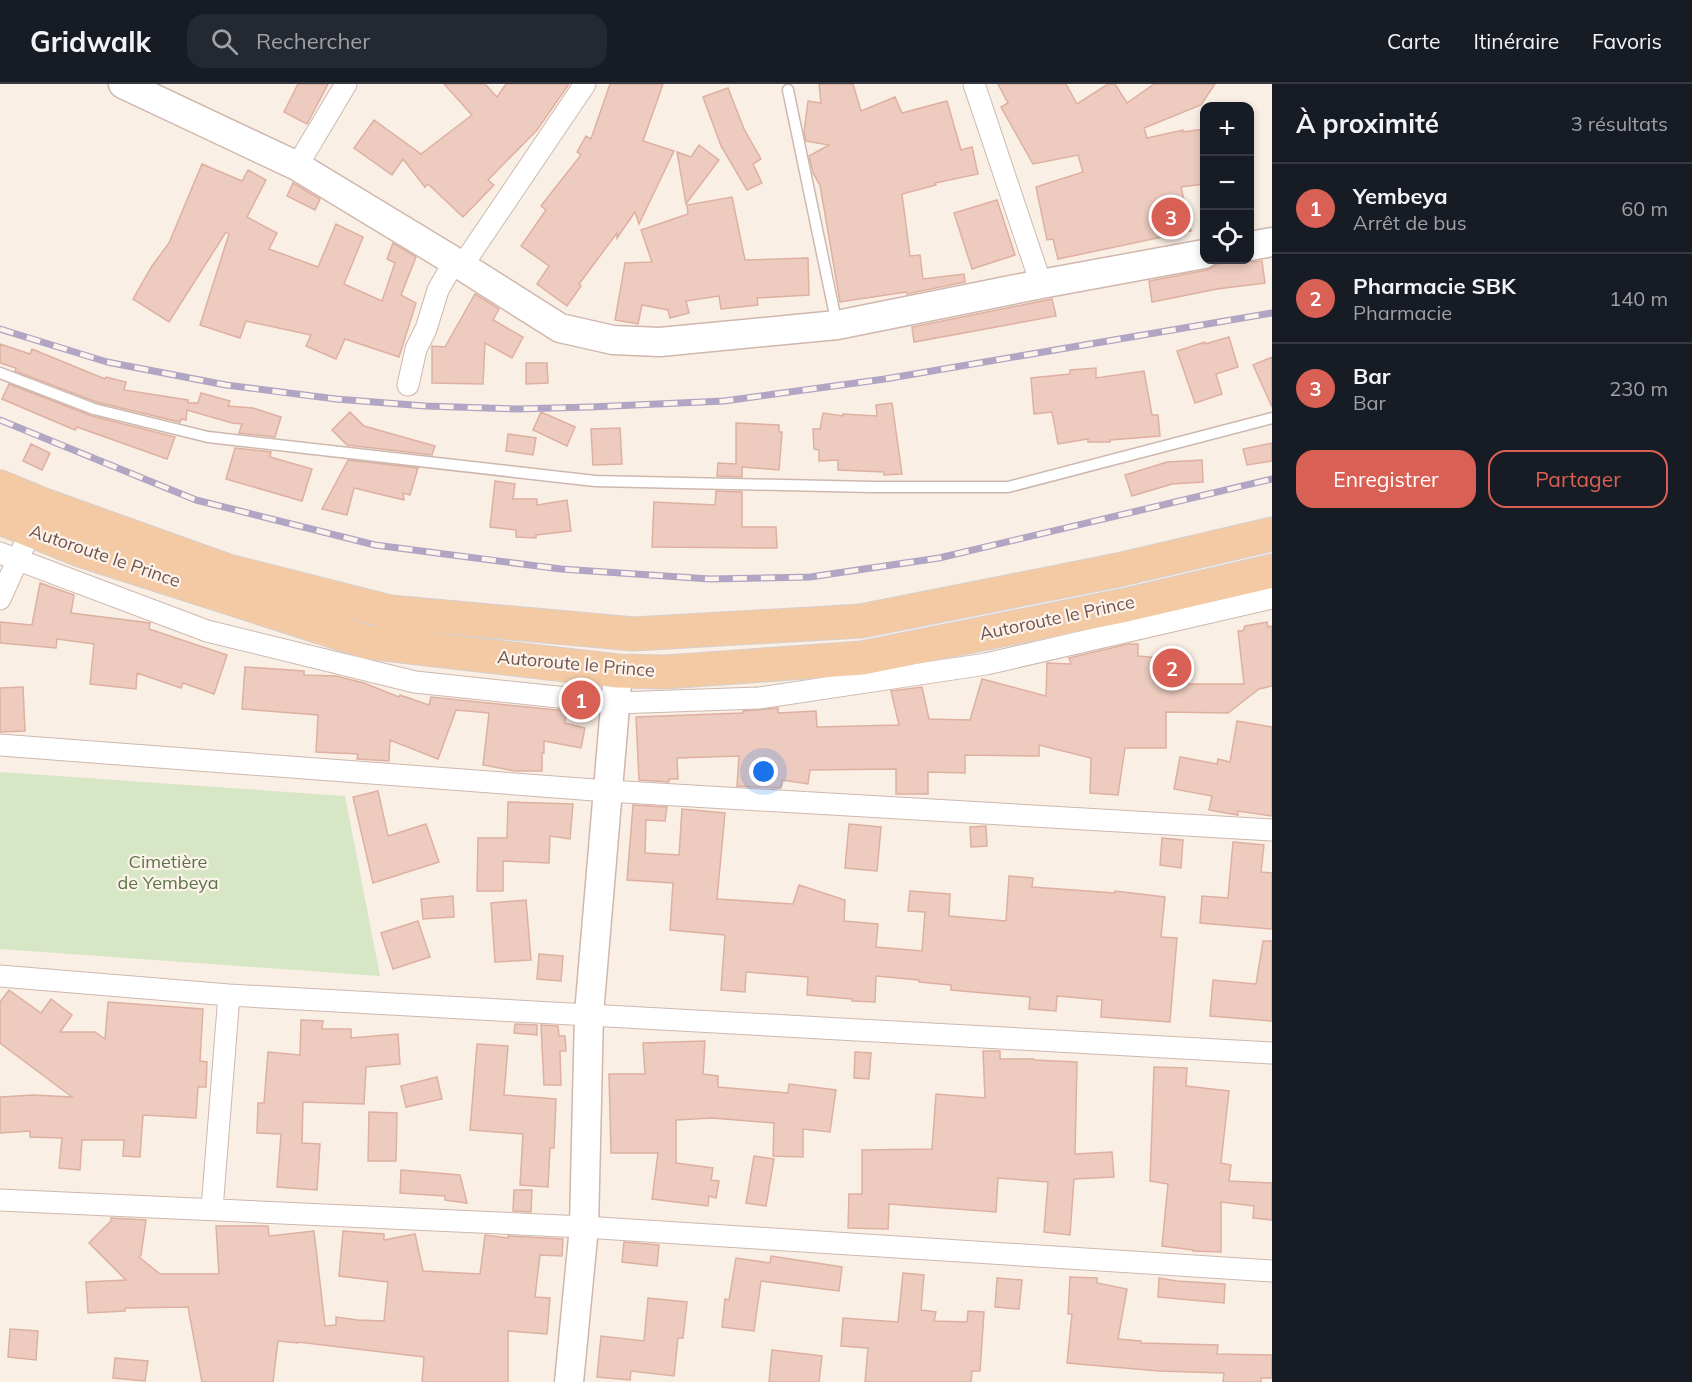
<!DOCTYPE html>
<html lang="fr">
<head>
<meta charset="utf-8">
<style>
  :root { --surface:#171b24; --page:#242831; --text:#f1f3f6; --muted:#9ea1a6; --line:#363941; --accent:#d96055 }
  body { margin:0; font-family:Mulish,sans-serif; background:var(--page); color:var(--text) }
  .controls { position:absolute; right:18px; top:18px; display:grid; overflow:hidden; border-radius:12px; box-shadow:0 3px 9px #0003 }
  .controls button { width:54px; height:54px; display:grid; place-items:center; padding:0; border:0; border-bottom:2px solid var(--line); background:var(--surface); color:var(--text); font:30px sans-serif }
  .you { position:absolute; left:764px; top:688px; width:21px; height:21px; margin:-15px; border:4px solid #fff; border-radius:50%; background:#1a73e8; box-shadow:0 0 0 9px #1a73e833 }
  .badge { display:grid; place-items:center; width:39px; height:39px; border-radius:50%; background:var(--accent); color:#fff; font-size:20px; font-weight:700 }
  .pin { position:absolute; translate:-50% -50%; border:3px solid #fff; box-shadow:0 2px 6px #0006 }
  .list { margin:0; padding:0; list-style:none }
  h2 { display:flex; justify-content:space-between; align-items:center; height:78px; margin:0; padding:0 24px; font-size:26px }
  h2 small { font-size:20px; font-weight:400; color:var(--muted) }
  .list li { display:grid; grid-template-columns:39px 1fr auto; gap:18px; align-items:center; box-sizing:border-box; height:90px; padding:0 24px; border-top:2px solid var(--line) }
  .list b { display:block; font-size:22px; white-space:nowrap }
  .list p { margin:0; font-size:20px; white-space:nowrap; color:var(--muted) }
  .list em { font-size:20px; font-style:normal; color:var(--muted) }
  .actions { display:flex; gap:12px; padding:18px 24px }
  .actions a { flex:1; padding:14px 0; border:2px solid var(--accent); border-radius:18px; text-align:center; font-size:21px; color:var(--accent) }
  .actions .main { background:var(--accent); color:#fff }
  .icon { flex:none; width:33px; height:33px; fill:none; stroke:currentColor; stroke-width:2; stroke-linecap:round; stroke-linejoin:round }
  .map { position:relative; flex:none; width:1272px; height:1298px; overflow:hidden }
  header { display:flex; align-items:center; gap:36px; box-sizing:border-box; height:84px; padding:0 30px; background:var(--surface); border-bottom:2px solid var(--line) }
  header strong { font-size:28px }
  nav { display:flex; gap:33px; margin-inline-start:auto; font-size:21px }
  .search { width:420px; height:54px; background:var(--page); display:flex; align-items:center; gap:15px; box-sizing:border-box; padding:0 21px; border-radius:18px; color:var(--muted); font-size:22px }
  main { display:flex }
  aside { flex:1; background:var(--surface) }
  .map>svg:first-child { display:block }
  .green { fill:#d7e6c5 }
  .building { fill:#edcbbf; stroke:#deb0a1; stroke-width:1.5 }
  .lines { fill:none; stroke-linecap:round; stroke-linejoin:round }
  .lane-casing { stroke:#cdb8af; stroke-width:13 }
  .street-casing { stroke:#cdb8af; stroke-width:23 }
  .secondary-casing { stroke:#cfb7ad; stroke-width:31 }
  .primary-casing { stroke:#d7cfcd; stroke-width:35 }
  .lane { stroke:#fff; stroke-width:10 }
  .street { stroke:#fff; stroke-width:21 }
  .secondary { stroke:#fff; stroke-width:28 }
  .primary { stroke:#f3caa3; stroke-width:33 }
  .rail-casing { stroke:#b0a5c2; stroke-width:7 }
  .rail { stroke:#fdf3eb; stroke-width:4.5; stroke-dasharray:14; stroke-linecap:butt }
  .labels { text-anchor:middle; stroke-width:4.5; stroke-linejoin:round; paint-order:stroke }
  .street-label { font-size:18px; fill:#70544d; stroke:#fdf3eb }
  .park-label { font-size:18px; fill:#5a7546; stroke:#fdf3eb }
</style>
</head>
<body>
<header>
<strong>Gridwalk</strong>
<div class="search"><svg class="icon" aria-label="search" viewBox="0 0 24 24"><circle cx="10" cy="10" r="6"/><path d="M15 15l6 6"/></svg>Rechercher</div>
<nav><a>Carte</a><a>Itinéraire</a><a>Favoris</a></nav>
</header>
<main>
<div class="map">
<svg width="1272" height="1298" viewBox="0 0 1272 1298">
  <rect width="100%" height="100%" fill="#faefe5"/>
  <path class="green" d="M0 688 345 712 380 892 0 865Z"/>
  <path class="building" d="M298 0H328L307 40 284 28Z
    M444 0H485L497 13 506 0H569L537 46 488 96 494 101 463 133 428 100 425 103 403 75 392 91 354 64 374 36 421 70 472 31Z
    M610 0H663L643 57 674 67 639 140 635 128 617 154V149L579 200 581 202 567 222 537 200 549 182 521 162 546 126 541 122 581 71 577 68 586 52 591 55Z
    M819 0H853L861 27 895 13 902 29 947 17 961 66 972 63 978 90 935 99 936 101 902 110 910 172 920 171 923 195 964 190 965 198 907 210 906 208 840 218 820 101 813 89 809 72 829 61 806 57 804 48 808 17 821 19Z
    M998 0H1066L1077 20 1108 0H1115L1127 19 1154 0H1215L1201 21 1144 44 1147 54 1183 46 1182 48 1204 45V100L1181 103 1191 147 1058 175 1053 155 1047 156 1036 103 1083 88 1078 71 1033 80 1001 23 1008 19Z
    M728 4 744 45 761 75 753 80 762 99 747 106 721 62 703 13Z
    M699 61 719 76 686 120 677 68 691 73Z
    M202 80 242 97 248 86 266 96 247 133 277 149 269 165 318 183 336 140 363 153 344 200 382 217 395 179 387 175 393 159 416 173 401 211 416 219 399 273 345 255 336 275 306 262 311 251 246 237 240 254 200 241 229 150 226 148 169 238 133 215 152 182 169 159Z
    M293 99 320 115 315 126 287 112Z
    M732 113 745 176 808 174 809 211 757 214 758 221 721 225 719 212 686 217 689 229 670 234 668 226 642 221 638 240 615 236 625 179 652 178 641 146 688 130 687 121Z
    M997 116 1015 171 972 185 954 129Z
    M1243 177 1252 178 1262 177 1265 199 1217 205 1152 218 1149 197 1207 186 1217 180Z
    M475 210 499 225 493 236 523 253 512 274 485 259 483 300 432 299V262L445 263Z
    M1052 215 1056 232 914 258 912 243Z
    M1229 253 1238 283 1216 290 1222 310 1195 319 1177 267 1205 258V260Z
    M0 260 30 270 32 265 105 295 106 293 126 298 124 306 188 316V319H198L201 309 230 317 228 322 253 324 281 333 275 353 239 349 242 340 232 339 187 326 186 336 181 335 180 338 96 318 15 287 16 284 0 279Z
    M1272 273V323L1253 281Z
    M526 279H547L548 299 526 300Z
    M1096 284V294L1144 287 1152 331H1158L1160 352 1110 356V358H1088V355L1058 360 1052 328 1034 330 1031 294 1070 290V286Z
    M9 300 92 332 175 353 167 375 77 343 75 346 2 315Z
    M892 319 902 390 884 391V388L838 386V376L819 377V366L814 365 813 345H820L823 329 843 332V330L877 332 876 321Z
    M350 328 364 342 435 362 432 371 347 361 332 346Z
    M541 328 575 343 567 362 533 346Z
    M736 339 779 341V348H782L779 386 742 383V393L717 392 718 379 736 380Z
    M620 344 622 380 593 381 591 345Z
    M508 350 536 354 533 371 506 367Z
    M1272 359V377L1247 381 1243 365Z
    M31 360 50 369 42 386 23 377Z
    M235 364 271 368 270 373 312 385 302 417 226 395Z
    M348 376 418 384 410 411 403 409 404 416 354 404 347 431 322 425Z
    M1202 376 1203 398 1172 400 1132 412 1125 391 1167 378Z
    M495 397 515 400 513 415H537V421L567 416 571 447 536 451V454L516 453V446L490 443Z
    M716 407 742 408V443H776L777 464 652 463 654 418 715 421Z
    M40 499 74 511 71 529 150 539 149 545 227 571 214 610 183 599 181 604 137 589 136 605 90 600 94 560 57 555 56 564 0 559V538L32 541Z
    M1267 538 1268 543 1272 542V602L1259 605 1228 629 1166 628V664H1125L1118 711 1090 709 1091 674 1039 661V672L965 671V689L928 688V710H896V685L810 686 808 700 782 696 781 704 737 702 739 672 677 674 678 695H669V698L639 696 636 633 743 629V627L778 624V629L816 627 817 643 899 641 891 607 922 603 929 635 970 636 982 595 1046 612 1047 579 1071 580 1069 574 1128 560H1138V572L1184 576 1182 600H1244L1238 547H1243L1245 542Z
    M245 583 304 587V591L336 592 364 599 399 613 400 611 429 621 431 613 566 627 565 639 585 644 581 664 544 657V669H542V687H515L483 681 489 629 456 626 438 675 390 656 389 677 357 675 358 670 316 668 318 631 242 625Z
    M23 603 25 647 0 648V604Z
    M1237 637 1272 643V732L1238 727V731L1209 726 1212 712 1174 705 1180 673 1217 680 1218 675 1230 678Z
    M378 707 388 752 426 740 439 778 373 799 353 713Z
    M508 718 573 720 570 755 550 752 549 779 503 777V807H477L478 754H507Z
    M633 721 667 723 665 737 646 736 645 769 679 771 682 725 725 729 717 815 793 820 799 801 845 816 844 837 878 840 876 863 922 867 925 828 908 827 910 807 950 810 949 832 1006 837 1009 792 1033 794 1032 803 1115 809V807L1165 813 1161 853 1177 854 1170 938 1101 933 1102 916 1057 912 1056 927 1029 925 1030 913 951 906V901L919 898V896L876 892 875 918 852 917V915L807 911 808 893 746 888 745 908 721 906 725 851 670 846 673 799 627 796Z
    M849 740 881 743 877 787 845 784Z
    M986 742 987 762 971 763 970 743Z
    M1162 754 1183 756 1181 784 1160 781Z
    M1233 758 1264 761 1261 788 1272 789V845L1200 839 1202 812 1228 814Z
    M453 812 454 833 423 835 421 815Z
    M526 816 531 876 495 878 491 819Z
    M418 837 430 873 393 885 381 849Z
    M1263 857H1272V937L1210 932 1213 896 1256 900Z
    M539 870 563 872 561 897 537 895Z
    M9 906 41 929 51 915 72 931 60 948H95L105 955 108 918 203 925 200 977 207 978 206 1003H198L196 1034 143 1031 140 1073 123 1072 124 1056H82L80 1086 59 1084 62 1054 30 1053V1047L0 1049V1013L34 1011 72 1013 0 959V918Z
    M301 936 323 937 322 945H351V954L398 950 400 980 366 983 364 1020 303 1018 302 1059 320 1060 317 1106 277 1103 281 1050 257 1049 258 1019H264L268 968 300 971Z
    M515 940 537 941V951L514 949Z
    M541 941 558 942 559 952H565L566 967H560L561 1001H544Z
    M705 957 703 990 718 992V1003L788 1009 789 1000 836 1006 830 1048 803 1045V1073L773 1072 774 1039 712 1034 676 1036V1079L713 1084 711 1096 719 1097 716 1114 709 1112 708 1122 652 1115 658 1069H611L609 990H645L643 959Z
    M477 960 508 962 504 1011 556 1015 554 1064H550L548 1103 520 1101 523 1050 470 1046Z
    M983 967H1000V975H1034V976L1077 978 1075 1070 1112 1068 1114 1093 1074 1095 1070 1151 1044 1148 1048 1098 998 1094 996 1128 889 1120 888 1145 848 1144 849 1110H862V1066L932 1065 936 1010 985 1014Z
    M855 968 871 969 869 995 854 994Z
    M1154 983 1187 984 1186 1002 1229 1007 1221 1079 1231 1081 1229 1097 1272 1099V1136L1253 1134 1254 1122 1221 1118V1168L1193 1167V1166L1162 1162 1168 1100 1150 1097Z
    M437 993 442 1015 406 1023 401 1002Z
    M369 1028 397 1029 396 1077H368Z
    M754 1072 774 1075 766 1122 746 1119Z
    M401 1086 460 1091 467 1119 445 1116V1112L400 1109Z
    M514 1106H532L531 1128 513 1127Z
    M111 1134 146 1136 141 1171 139 1173 160 1190H219L216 1142H268L269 1152 314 1147 325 1242 336 1241V1233L358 1236 384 1237 388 1198 339 1192 343 1147 384 1150V1156L415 1150 423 1187 480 1190 485 1151 508 1154V1152L563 1155 562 1172 540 1171 535 1213 550 1214 547 1250 508 1247V1298H422L424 1273 298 1258V1259L278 1257 273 1298H202L188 1223 125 1224V1227L88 1229 86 1198 126 1196 89 1159 111 1137Z
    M624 1158 659 1161 657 1182 622 1178Z
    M771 1172 842 1183 839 1207 761 1197 754 1247 722 1243 725 1215 729 1216 736 1174 770 1179Z
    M903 1189 924 1191 921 1226 936 1228 934 1237 967 1238 968 1227 984 1228 980 1287H972L971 1298H865L868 1264 841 1262 843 1234 898 1238Z
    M1070 1193 1097 1194V1199L1127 1205 1118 1255 1141 1257V1259L1218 1261 1217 1270 1272 1271V1294H1261V1298H1223L1224 1289 1159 1287 1067 1279 1072 1230H1068Z
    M997 1194 1022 1196 1019 1225 995 1223Z
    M1159 1194 1177 1197 1225 1200 1224 1219 1158 1213Z
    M648 1214 687 1218 683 1254H678L674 1292 631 1287 630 1296 597 1293 601 1252 644 1257Z
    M10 1245 38 1247 36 1276 8 1273Z
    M772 1266 822 1272 819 1298H769Z
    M115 1274 148 1277 145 1297 113 1294Z"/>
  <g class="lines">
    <g class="lane-casing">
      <path id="lane" d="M788 6 837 241
        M0 289 94 325 208 353 595 397 872 403H1008L1272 334"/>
    </g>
    <g class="street-casing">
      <path id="street" d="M974 0 1041 200
        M297 82 346 0
        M462 182 585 0
        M408 301 416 265 426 245 438 206 454 178
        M0 469 207 547 415 598 615 619 759 614 986 580 1272 514
        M0 515 31 446
        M0 661 608 707 1272 746
        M0 892 229 911 1272 969
        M0 1116 584 1143 1272 1187
        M212 1125 229 911"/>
    </g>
    <g class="secondary-casing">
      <path id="secondary" d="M123 0 297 82 462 182 560 244 613 256 660 258 837 241 1041 200 1204 170
        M1250 162 1272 158
        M569 1298 584 1143 589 930 618 587"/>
    </g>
    <g class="primary-casing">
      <path id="primary" d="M0 403 41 420 228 487 390 528 634 550 861 537 1118 486 1272 450
        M0 434 80 466 367 558 618 587 666 588 862 574 1126 521 1272 487"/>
    </g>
    <use href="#lane" class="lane"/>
    <use href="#street" class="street"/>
    <use href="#secondary" class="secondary"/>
    <use href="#primary" class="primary"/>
    <g class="rail-casing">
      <path id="rail" d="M0 245 107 278 226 301 336 315 425 322 517 325 590 323 724 317 885 295 1272 229
        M0 336 196 416 375 461 561 485 710 495 810 493 939 474 1272 395"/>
    </g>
    <use href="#rail" class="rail"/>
  </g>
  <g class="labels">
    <g class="street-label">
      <text transform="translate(105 472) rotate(19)" y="6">Autoroute le Prince</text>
      <text transform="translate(1057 534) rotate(-12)" y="6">Autoroute le Prince</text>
      <text transform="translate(576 580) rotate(5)" y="6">Autoroute le Prince</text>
    </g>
    <g class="park-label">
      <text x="168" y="784">Cimetière<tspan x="168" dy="21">de Yembeya</tspan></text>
    </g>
  </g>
</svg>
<div class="controls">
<button>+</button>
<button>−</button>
<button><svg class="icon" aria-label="locate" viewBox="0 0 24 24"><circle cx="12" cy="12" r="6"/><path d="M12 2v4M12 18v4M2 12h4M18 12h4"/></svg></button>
</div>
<div class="you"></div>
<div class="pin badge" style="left:581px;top:616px">1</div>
<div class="pin badge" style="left:1172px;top:584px">2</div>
<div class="pin badge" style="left:1171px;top:133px">3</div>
</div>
<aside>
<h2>À proximité<small>3 résultats</small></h2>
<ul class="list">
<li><span class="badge">1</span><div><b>Yembeya</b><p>Arrêt de bus</p></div><em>60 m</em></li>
<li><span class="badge">2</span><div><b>Pharmacie SBK</b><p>Pharmacie</p></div><em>140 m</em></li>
<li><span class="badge">3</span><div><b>Bar</b><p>Bar</p></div><em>230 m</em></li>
</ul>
<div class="actions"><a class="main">Enregistrer</a><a>Partager</a></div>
</aside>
</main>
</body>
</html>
